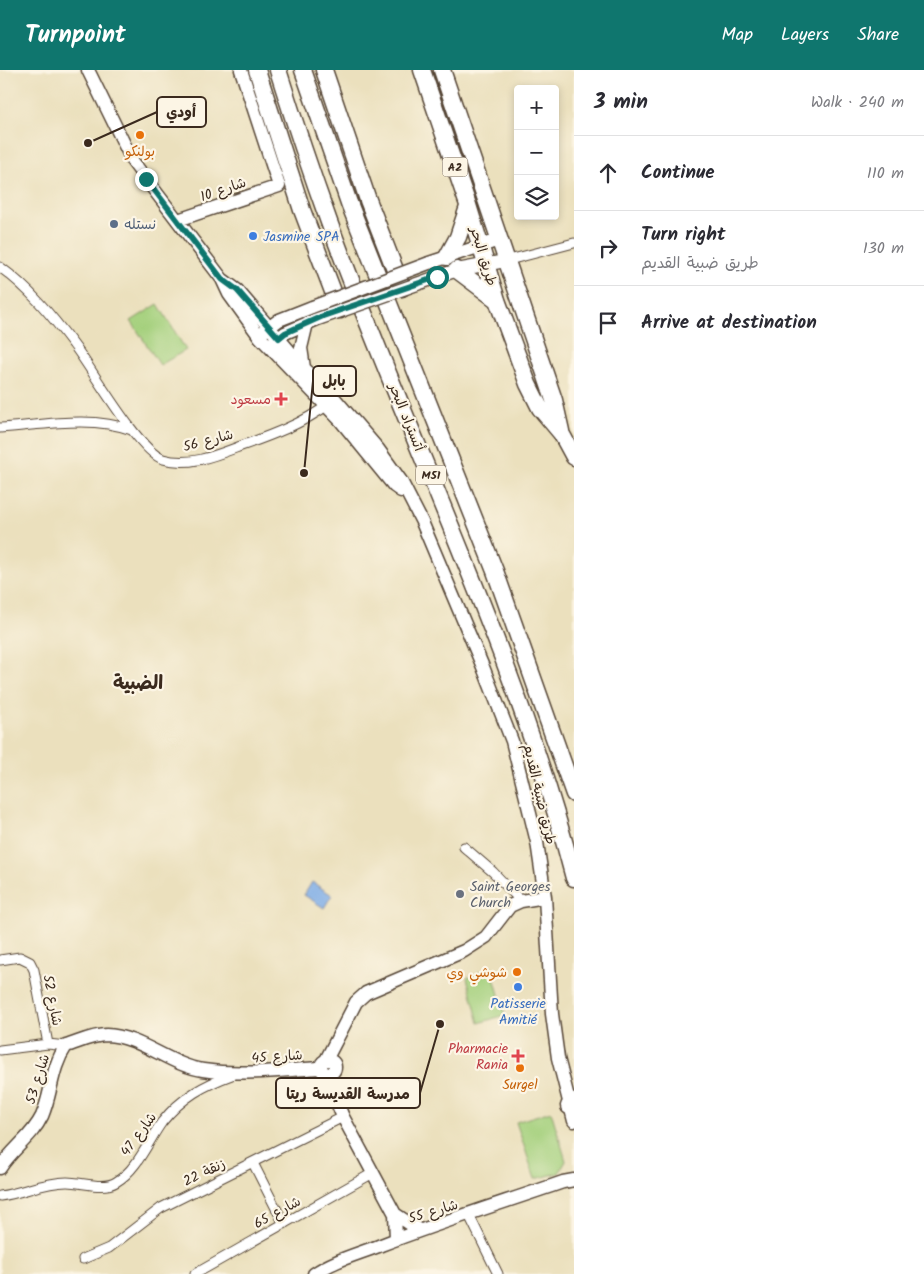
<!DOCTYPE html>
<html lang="en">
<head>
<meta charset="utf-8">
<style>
  :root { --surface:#fff; --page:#f2f2f3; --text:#2b2b33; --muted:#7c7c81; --line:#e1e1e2; --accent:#0f766e }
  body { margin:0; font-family:Kalam,"Playpen Sans Arabic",sans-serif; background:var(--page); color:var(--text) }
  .controls { position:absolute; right:15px; top:15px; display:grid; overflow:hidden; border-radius:5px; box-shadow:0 2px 8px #0003 }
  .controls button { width:45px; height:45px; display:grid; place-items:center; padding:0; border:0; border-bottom:1px solid var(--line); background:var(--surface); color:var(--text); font:25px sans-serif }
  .stop { position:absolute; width:15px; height:15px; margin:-11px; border:4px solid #0f766e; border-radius:50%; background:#fff }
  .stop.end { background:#0f766e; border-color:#fff; box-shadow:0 1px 5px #0008 }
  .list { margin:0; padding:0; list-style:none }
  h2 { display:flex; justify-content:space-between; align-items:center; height:65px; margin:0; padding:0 20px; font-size:21px }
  h2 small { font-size:16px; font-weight:400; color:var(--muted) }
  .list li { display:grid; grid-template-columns:32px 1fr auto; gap:15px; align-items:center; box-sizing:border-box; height:75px; padding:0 20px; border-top:1px solid var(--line) }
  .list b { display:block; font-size:19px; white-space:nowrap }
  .list p { margin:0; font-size:16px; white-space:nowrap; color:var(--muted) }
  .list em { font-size:16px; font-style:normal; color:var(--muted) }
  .icon { flex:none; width:28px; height:28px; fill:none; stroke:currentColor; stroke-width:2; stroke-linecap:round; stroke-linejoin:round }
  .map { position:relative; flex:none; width:574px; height:1204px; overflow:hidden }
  header { display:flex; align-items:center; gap:30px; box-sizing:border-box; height:70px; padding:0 25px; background:var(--accent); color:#fff }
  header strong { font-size:24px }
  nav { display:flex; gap:28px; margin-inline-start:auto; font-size:18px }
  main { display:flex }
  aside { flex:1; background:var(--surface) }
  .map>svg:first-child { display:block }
  .green { fill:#a4d07d; stroke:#707d4e }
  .water { fill:#7cabe6; stroke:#5c6a82 }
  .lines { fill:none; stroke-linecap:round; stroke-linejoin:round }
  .street-casing { stroke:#554536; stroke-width:11 }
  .secondary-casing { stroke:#554536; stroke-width:15 }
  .highway-casing { stroke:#554536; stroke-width:19 }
  .street { stroke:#fff; stroke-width:9 }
  .secondary { stroke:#fff; stroke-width:12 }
  .highway { stroke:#fff; stroke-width:16 }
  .secondary-bridge-casing { stroke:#554536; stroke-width:15; stroke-linecap:butt }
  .secondary-bridge { stroke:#fff; stroke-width:12 }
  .route { stroke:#0f766e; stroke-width:6 }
  .food-dot { fill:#e8710a; stroke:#fcf5e5; stroke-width:2 }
  .service-dot { fill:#5c6f8a; stroke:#fcf5e5; stroke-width:2 }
  .shop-dot { fill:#3f7fe0; stroke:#fcf5e5; stroke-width:2 }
  .health-dot { fill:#e0444e; stroke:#fcf5e5; stroke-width:2 }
  .worship-dot { fill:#6b7280; stroke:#fcf5e5; stroke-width:2 }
  .labels { text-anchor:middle; stroke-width:4.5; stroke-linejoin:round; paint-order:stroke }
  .shield { fill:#fcf5e5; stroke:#75675a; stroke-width:1 }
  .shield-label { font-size:12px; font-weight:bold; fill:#3b2a1e }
  .food-label { font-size:14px; fill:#c56008; stroke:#fcf5e5 }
  .street-label { font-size:14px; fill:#3b2a1e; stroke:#fcf5e5 }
  .service-label { font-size:14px; fill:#4e5e75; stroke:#fcf5e5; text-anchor:start }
  .shop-label { font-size:14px; fill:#366cbe; stroke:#fcf5e5; text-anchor:start }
  .health-label { font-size:14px; fill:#be3a42; stroke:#fcf5e5; text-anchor:end }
  .worship-label { font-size:14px; fill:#5b616d; stroke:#fcf5e5; text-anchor:start }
  .district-label { font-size:19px; font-weight:bold; fill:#3b2a1e; stroke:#fcf5e5 }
  .leader { fill:none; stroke:#3b2a1e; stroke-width:2 }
  .callout-dot { fill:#3b2a1e; stroke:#fcf5e5; stroke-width:2 }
  .callout { fill:#fcf5e5; stroke:#3b2a1e; stroke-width:2 }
  .callout-label { font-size:15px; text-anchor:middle; font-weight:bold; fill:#3b2a1e }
</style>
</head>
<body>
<header>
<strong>Turnpoint</strong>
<nav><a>Map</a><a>Layers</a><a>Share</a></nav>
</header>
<main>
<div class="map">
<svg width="574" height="1204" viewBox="0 0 574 1204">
  <rect width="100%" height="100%" fill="#fcf5e5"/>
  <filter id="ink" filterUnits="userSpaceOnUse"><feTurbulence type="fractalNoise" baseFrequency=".02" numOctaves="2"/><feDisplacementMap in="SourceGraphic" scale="10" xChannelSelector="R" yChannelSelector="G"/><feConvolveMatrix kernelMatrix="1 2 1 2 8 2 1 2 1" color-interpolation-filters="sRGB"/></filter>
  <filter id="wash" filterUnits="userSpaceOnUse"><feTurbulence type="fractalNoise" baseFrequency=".0096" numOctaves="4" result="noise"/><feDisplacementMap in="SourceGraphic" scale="20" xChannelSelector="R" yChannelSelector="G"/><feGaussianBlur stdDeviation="1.12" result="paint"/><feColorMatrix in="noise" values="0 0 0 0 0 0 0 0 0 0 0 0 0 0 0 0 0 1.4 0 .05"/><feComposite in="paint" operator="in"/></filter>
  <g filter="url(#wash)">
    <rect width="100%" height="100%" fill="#ebe0bd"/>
    <path class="green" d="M158 234 186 280 160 295 131 251Z
      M491 897 505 945 479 953 467 908Z
      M551 1041 566 1091 559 1103 535 1109 516 1052Z"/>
    <path class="water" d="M312 812 332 825 324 838 304 825Z"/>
  </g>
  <g filter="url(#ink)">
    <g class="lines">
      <g class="street-casing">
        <path id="street" d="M505 191 574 173
          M0 197C29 218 52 246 73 274 91 297 139 382 163 389 189 397 217 385 241 376 272 365 302 354 329 334
          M0 358C44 355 90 345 132 360
          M464 777 493 802 521 831
          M0 890 20 887 30 892 34 900 48 974
          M0 980 48 974 66 976
          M253 1093 284 1154
          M0 1126C23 1123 43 1112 67 1112 82 1112 103 1120 116 1112 138 1099 148 1071 162 1052 182 1027 204 1015 234 1004
          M469 1145 498 1204
          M83 1189 109 1178 161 1138 343 1047
          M195 1204 373 1103"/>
      </g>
      <g class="secondary-casing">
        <path id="secondary" d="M88 0 133 92 222 209 229 224 260 267 340 350 394 416 401 421
          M178 150 279 116 241 0
          M429 193 499 170
          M437 207 457 200 505 191
          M222 209 237 220 304 298 335 329 378 379 401 411 422 452 483 597 512 671 537 772 545 827 552 944 558 988 574 1051
          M263 262 279 250 312 237
          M272 273 285 263 315 250
          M304 298 301 278 307 253
          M326 990 356 932 366 923 464 881 486 867 510 836 521 831 545 827
          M321 997a7 7 0 1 1 14 0a7 7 0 1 1-14 0Z
          M324 1002 343 1047 395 1144 396 1169
          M0 1098C12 1079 32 1067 42 1046 52 1023 51 998 66 976 79 972 93 965 106 965 141 966 169 995 203 1000 242 1006 282 1000 321 998
          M395 1144 419 1160
          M314 1204C334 1190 359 1184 381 1175 441 1152 502 1133 563 1112L574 1110"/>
      </g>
      <g class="highway-casing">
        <path id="highway" d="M257 0 302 140 340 240
          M278 0C294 51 311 102 329 152 409 371 515 581 574 808
          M303 0 349 133 495 501 574 724
          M324 0 368 130 402 218
          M422 0 468 135 497 230 528 314 540 338 561 363 574 387
          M442 0 554 330 561 361
          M447 187 458 167 468 137
          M457 200 497 230
          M569 1036 574 1032"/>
      </g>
      <use href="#street" class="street"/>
      <use href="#secondary" class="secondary"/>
      <use href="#highway" class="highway"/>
      <g class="secondary-bridge-casing">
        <path id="secondary-bridge" d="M312 237 429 193
          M315 250 437 207"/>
      </g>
      <use href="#secondary-bridge" class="secondary-bridge"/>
    </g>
  </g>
  <g class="lines" filter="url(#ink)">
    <path class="route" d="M146 109 222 209 237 220 279 268 285 263 323 246 437 207"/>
  </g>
  <g class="food-dot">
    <circle cx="140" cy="65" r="5"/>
    <circle cx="517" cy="902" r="5"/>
    <circle cx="520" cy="998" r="5"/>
  </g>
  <circle class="service-dot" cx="114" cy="154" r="5"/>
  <g class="shop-dot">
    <circle cx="253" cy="166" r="5"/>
    <circle cx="518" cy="917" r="5"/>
  </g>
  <g class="health-dot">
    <path d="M278.5 321.5h5v5h5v5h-5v5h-5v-5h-5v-5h5z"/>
    <path d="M515.5 978.5h5v5h5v5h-5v5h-5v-5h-5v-5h5z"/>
  </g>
  <circle class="worship-dot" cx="460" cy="824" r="5"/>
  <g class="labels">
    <g class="shield">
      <rect x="442.5" y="87.5" width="25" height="19" rx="4"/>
      <rect x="416" y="395.5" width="30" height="19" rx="4"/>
    </g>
    <g class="shield-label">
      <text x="455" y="101">A2</text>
      <text x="431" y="409">M51</text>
    </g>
    <g class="food-label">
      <text x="140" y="86">بولنكو</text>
      <text x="507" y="907" text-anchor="end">شوشي وي</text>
      <text x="520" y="1019">Surgel</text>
    </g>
    <g class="street-label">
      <text transform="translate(223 119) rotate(-19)" y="5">شارع 10</text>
      <text transform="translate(484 186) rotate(73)" y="5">طريق البحر</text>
      <text transform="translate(407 347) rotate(68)" y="5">أتستراد البحر</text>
      <text transform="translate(208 370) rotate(-15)" y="5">شارع 56</text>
      <text transform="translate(540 724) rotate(77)" y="5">طريق ضبية القديم</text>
      <text transform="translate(53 930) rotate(79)" y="5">شارع 52</text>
      <text transform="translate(277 986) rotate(-4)" y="5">شارع 45</text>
      <text transform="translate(37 1009) rotate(-73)" y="5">شارع 53</text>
      <text transform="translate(138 1064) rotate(-54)" y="5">شارع 47</text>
      <text transform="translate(204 1102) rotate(-26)" y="5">زنقة 22</text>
      <text transform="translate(433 1141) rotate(-17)" y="5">شارع 55</text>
      <text transform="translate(277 1142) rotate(-29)" y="5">شارع 65</text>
    </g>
    <g class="service-label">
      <text x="124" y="159">نستله</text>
    </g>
    <g class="shop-label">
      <text x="263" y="171">Jasmine SPA</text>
      <text x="518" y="938" text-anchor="middle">Patisserie<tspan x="518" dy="16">Amitié</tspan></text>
    </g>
    <g class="health-label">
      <text x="271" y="334">مسعود</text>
      <text x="508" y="983">Pharmacie<tspan x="508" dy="16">Rania</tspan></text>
    </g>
    <g class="worship-label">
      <text x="470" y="821">Saint Georges<tspan x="470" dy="16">Church</tspan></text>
    </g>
    <g class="district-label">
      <text x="138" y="619">الضبية</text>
    </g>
  </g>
  <path class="leader" d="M88 73L157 42M304 403L313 311M440 954L420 1023"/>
  <g class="callout-dot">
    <circle cx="88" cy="73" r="5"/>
    <circle cx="304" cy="403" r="5"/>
    <circle cx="440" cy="954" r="5"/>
  </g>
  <g class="callout">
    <rect x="157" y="27" width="49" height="30" rx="5"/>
    <rect x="313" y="296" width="43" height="30" rx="5"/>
    <rect x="276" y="1008" width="144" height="30" rx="5"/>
  </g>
  <g class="callout-label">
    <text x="181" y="47">أودي</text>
    <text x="334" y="316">بابل</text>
    <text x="348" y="1029">مدرسة القديسة ريتا</text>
  </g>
</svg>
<div class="controls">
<button>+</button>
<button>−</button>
<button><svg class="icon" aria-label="layers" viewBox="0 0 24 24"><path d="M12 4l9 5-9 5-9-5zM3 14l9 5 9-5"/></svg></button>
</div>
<div class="stop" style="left:437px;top:207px"></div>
<div class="stop end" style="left:146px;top:109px"></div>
</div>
<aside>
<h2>3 min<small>Walk · 240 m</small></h2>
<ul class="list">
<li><svg class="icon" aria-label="ahead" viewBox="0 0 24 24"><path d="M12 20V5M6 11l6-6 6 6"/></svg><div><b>Continue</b></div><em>110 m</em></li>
<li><svg class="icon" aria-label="right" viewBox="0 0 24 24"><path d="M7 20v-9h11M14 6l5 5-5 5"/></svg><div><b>Turn right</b><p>طريق ضبية القديم</p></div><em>130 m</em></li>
<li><svg class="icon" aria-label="arrive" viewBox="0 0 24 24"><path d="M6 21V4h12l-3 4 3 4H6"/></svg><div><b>Arrive at destination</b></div></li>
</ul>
</aside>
</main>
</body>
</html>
